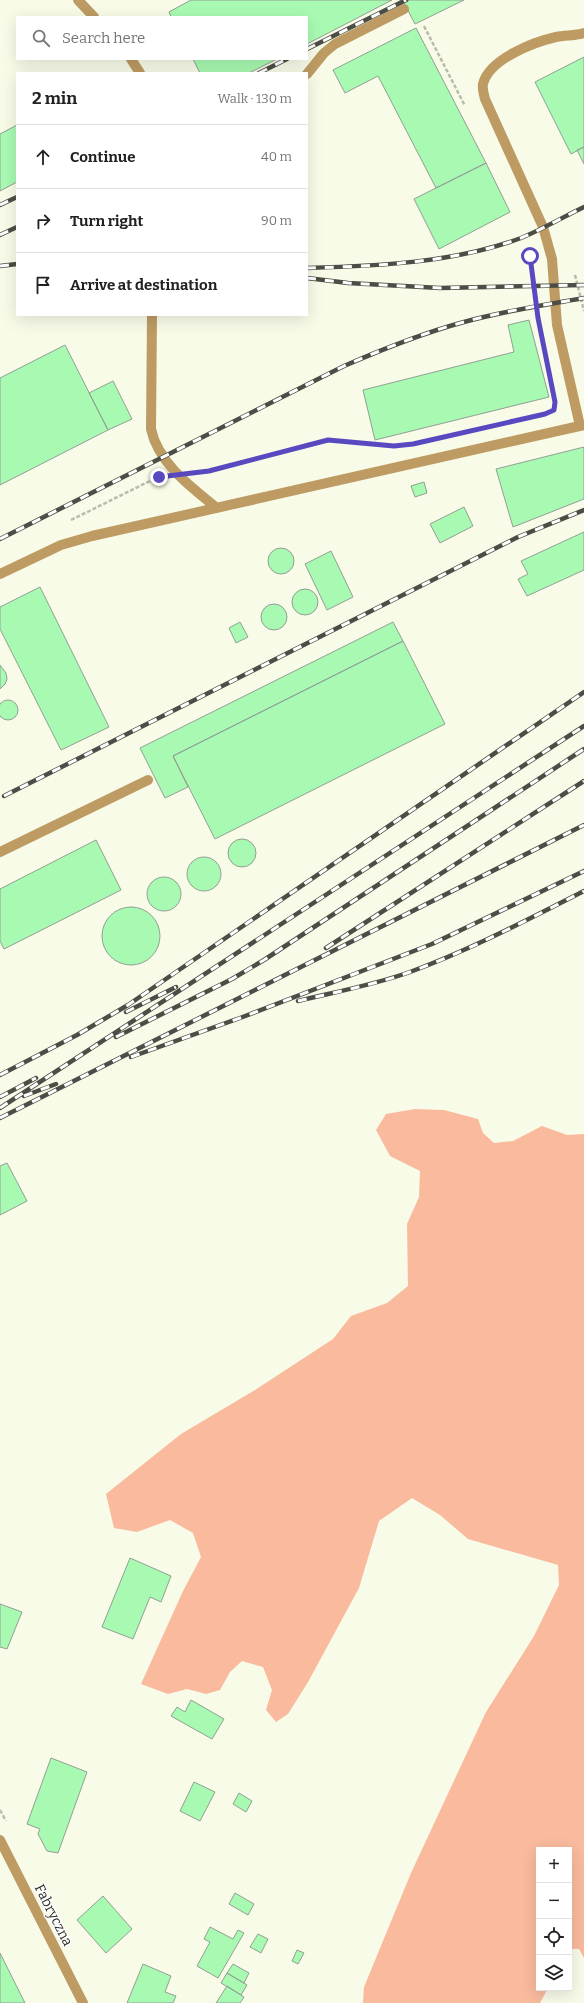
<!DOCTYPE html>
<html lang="en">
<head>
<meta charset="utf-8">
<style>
  :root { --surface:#fff; --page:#f2f2f2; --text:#222; --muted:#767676; --line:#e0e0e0 }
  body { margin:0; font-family:Bitter,serif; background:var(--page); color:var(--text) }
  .controls { position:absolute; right:12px; bottom:12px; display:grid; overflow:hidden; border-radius:0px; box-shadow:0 4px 16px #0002 }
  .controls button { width:36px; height:36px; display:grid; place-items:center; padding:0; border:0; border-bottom:1px solid var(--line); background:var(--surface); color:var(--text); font:20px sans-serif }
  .stop { position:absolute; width:12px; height:12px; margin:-9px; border:3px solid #5849c1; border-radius:50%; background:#fff }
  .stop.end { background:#5849c1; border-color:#fff; box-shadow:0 1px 4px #0008 }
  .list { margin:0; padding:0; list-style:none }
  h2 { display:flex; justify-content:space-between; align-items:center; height:52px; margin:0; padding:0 16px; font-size:17px }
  h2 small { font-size:13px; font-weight:400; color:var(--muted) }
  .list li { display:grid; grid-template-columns:26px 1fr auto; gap:12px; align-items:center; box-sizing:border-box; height:64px; padding:0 16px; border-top:1px solid var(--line) }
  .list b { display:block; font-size:15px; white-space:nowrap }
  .list em { font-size:13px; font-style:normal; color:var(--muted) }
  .icon { flex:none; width:22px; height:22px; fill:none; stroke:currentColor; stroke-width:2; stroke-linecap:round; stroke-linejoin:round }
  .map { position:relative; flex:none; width:584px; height:2003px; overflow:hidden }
  .search { position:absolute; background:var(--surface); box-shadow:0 4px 16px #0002; left:16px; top:16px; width:292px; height:44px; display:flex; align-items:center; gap:10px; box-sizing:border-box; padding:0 14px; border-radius:0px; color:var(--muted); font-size:15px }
  .panel { position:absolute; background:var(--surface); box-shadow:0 4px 16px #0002; left:16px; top:72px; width:292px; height:244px; border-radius:0px }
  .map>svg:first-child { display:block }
  .green { fill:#f9ba9d }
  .building { fill:#a8fab2; stroke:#929f93 }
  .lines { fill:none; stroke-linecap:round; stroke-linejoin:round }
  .path { stroke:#b9bcad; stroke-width:2.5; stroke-dasharray:4 2; stroke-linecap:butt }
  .minor { stroke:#bd9b63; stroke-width:10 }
  .rail-casing { stroke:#4c4d44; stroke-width:4.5 }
  .rail { stroke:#fff; stroke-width:3; stroke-dasharray:9; stroke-linecap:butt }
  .route { stroke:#5849c1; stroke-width:5 }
  .labels { text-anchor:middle; stroke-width:3; stroke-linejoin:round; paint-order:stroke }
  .street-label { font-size:14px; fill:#2c2d26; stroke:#fff }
</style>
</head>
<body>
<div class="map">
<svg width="584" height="2003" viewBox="0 0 584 2003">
  <rect width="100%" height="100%" fill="#f8fbe8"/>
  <path class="green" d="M415 1109 444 1110 478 1119 483 1133 494 1143 513 1141 542 1126 567 1135 584 1134V1958L579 1949H570L569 1951V1850H539V1988H548L540 2003H363L364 1987 411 1873 486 1712 534 1636 559 1585 558 1565 468 1539 440 1515 412 1498 379 1521 359 1588 308 1682 288 1714 276 1722 266 1710 272 1690 263 1667 242 1661 230 1672 220 1690 206 1694 187 1689 168 1694 141 1684 183 1591 201 1557 193 1533 170 1520 137 1532 114 1528 106 1494 181 1434 255 1390 333 1339 351 1316 387 1303 408 1286 407 1224 419 1197 420 1171 390 1156 376 1130 386 1114Z"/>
  <path class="building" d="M191 0H392L307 44V17H171L169 12Z
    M410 0H464L415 24 404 3Z
    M416 28 486 163 436 188 378 76 345 93 333 70Z
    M584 57V147L571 154 535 82Z
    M193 59H277L249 73H200Z
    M17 125V182L0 191V134Z
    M584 147V164L577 150Z
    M486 163 510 212 439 249 414 199Z
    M529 320 549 397 375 440 363 390 514 352 508 325Z
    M65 345 108 430 0 485V378Z
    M113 381 132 419 108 430 89 393Z
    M584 447V499L513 527 496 469Z
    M424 482 427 493 415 497 411 486Z
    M464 507 473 526 440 543 430 524Z
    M584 532V570L527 596 518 579 528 574 521 561Z
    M268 561a13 13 0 1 1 26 0a13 13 0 1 1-26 0Z
    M331 551 353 597 327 610 305 564Z
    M40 587 109 727 61 750 0 629V607Z
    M292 602a13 13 0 1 1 26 0a13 13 0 1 1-26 0Z
    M261 617a13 13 0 1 1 26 0a13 13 0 1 1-26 0Z
    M240 622 248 637 236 643 229 628Z
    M393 622 403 641 173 756 188 787 165 798 140 748Z
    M403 641 445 724 215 839 173 756Z
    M0 665 6 673 7 679 5 684 0 689Z
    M-2 710a10 10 0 1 1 20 0a10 10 0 1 1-20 0Z
    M228 853a14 14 0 1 1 28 0a14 14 0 1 1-28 0Z
    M96 840 121 890 4 949 0 941V889Z
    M187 874a17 17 0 1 1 34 0a17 17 0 1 1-34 0Z
    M147 894a17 17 0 1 1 34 0a17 17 0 1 1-34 0Z
    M102 936a29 29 0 1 1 58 0a29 29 0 1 1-58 0Z
    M7 1163 27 1201 0 1215V1166Z
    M130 1558 171 1576 161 1602 150 1597 133 1639 102 1627Z
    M0 1604 22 1612 7 1649 0 1647Z
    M191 1700 224 1719 212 1739 171 1716 177 1707 185 1712Z
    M51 1758 87 1772 58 1853 47 1851 38 1834 40 1829 27 1824Z
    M194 1782 215 1792 200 1821 180 1811Z
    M239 1793 252 1801 246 1812 233 1804Z
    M235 1893 254 1904 248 1915 229 1904Z
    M103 1896 132 1929 106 1953 77 1920Z
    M210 1927 233 1939 238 1930 244 1933 218 1978 197 1966 210 1942 204 1939Z
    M258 1934 268 1939 261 1953 250 1947Z
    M297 1950 304 1953 298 1964 292 1961Z
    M0 1953 25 2003H0Z
    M143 1964 171 1976 165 1992 176 1996 173 2003H127Z
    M233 1964 249 1973 244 1983 227 1973Z
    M227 1973 247 1985 241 1995 221 1983Z
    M227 1986 244 1997 240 2003H216Z"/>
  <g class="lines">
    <path class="path" d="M424 26 465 106
      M575 275 584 311
      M204 471 328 440 395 446
      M71 520 156 478
      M0 1810 6 1821"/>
    <path class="minor" d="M78 0 94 17
      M131 59 140 73
      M307 74 324 53 335 44 404 9
      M152 315 151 429C158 463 191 487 217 508
      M580 426 557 325 552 259 543 227 485 99C484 95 482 88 483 84 489 59 534 42 556 37 566 35 575 36 584 33
      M0 574 61 545 92 536 584 425
      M0 852 148 780
      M0 1840 83 2003"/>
    <g class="rail-casing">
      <path id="rail" d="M307 49 406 0
        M259 73 287 59
        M0 205 17 197
        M0 235 17 227
        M0 266 17 264
        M307 268C377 266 454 263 521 238 543 229 563 217 584 207
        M307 278 348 283 440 288 584 285
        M0 539 344 366C383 349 423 333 464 322 504 311 544 305 584 298
        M4 796 518 537 584 510
        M326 948 584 781
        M298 1001C335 992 374 985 410 972 470 950 527 920 584 891
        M126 1012 176 987
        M116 1037 232 979 264 960 584 749
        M131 1057 240 1018 432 944 584 871
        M0 1075 77 1035 128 1005 584 692
        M24 1096 56 1084
        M0 1097 36 1078
        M0 1108 584 726
        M0 1118 584 825"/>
    </g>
    <use href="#rail" class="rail"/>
  </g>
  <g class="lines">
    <path class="route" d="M159 477 209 471 328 440 394 446 413 444 545 414 554 410 555 402 538 318 530 256"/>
  </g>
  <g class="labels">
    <g class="street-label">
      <text transform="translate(54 1915) rotate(63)" y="5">Fabryczna</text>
    </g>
  </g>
</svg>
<div class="controls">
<button>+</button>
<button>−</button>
<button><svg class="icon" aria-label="locate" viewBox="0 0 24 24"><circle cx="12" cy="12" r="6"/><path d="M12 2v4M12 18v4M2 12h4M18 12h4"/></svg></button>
<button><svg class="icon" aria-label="layers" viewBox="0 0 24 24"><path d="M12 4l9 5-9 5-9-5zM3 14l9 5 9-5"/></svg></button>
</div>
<div class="stop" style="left:530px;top:256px"></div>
<div class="stop end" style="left:159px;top:477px"></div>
<div class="search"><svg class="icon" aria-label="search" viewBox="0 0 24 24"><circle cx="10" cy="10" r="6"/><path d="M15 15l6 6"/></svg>Search here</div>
<section class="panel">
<h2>2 min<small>Walk · 130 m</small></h2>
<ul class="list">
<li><svg class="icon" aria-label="ahead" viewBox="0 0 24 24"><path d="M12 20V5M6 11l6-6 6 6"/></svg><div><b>Continue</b></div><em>40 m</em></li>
<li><svg class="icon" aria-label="right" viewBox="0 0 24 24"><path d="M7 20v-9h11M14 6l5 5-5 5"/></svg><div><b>Turn right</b></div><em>90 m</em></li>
<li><svg class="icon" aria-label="arrive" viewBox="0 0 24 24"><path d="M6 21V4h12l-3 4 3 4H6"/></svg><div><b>Arrive at destination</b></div></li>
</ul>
</section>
</div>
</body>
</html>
